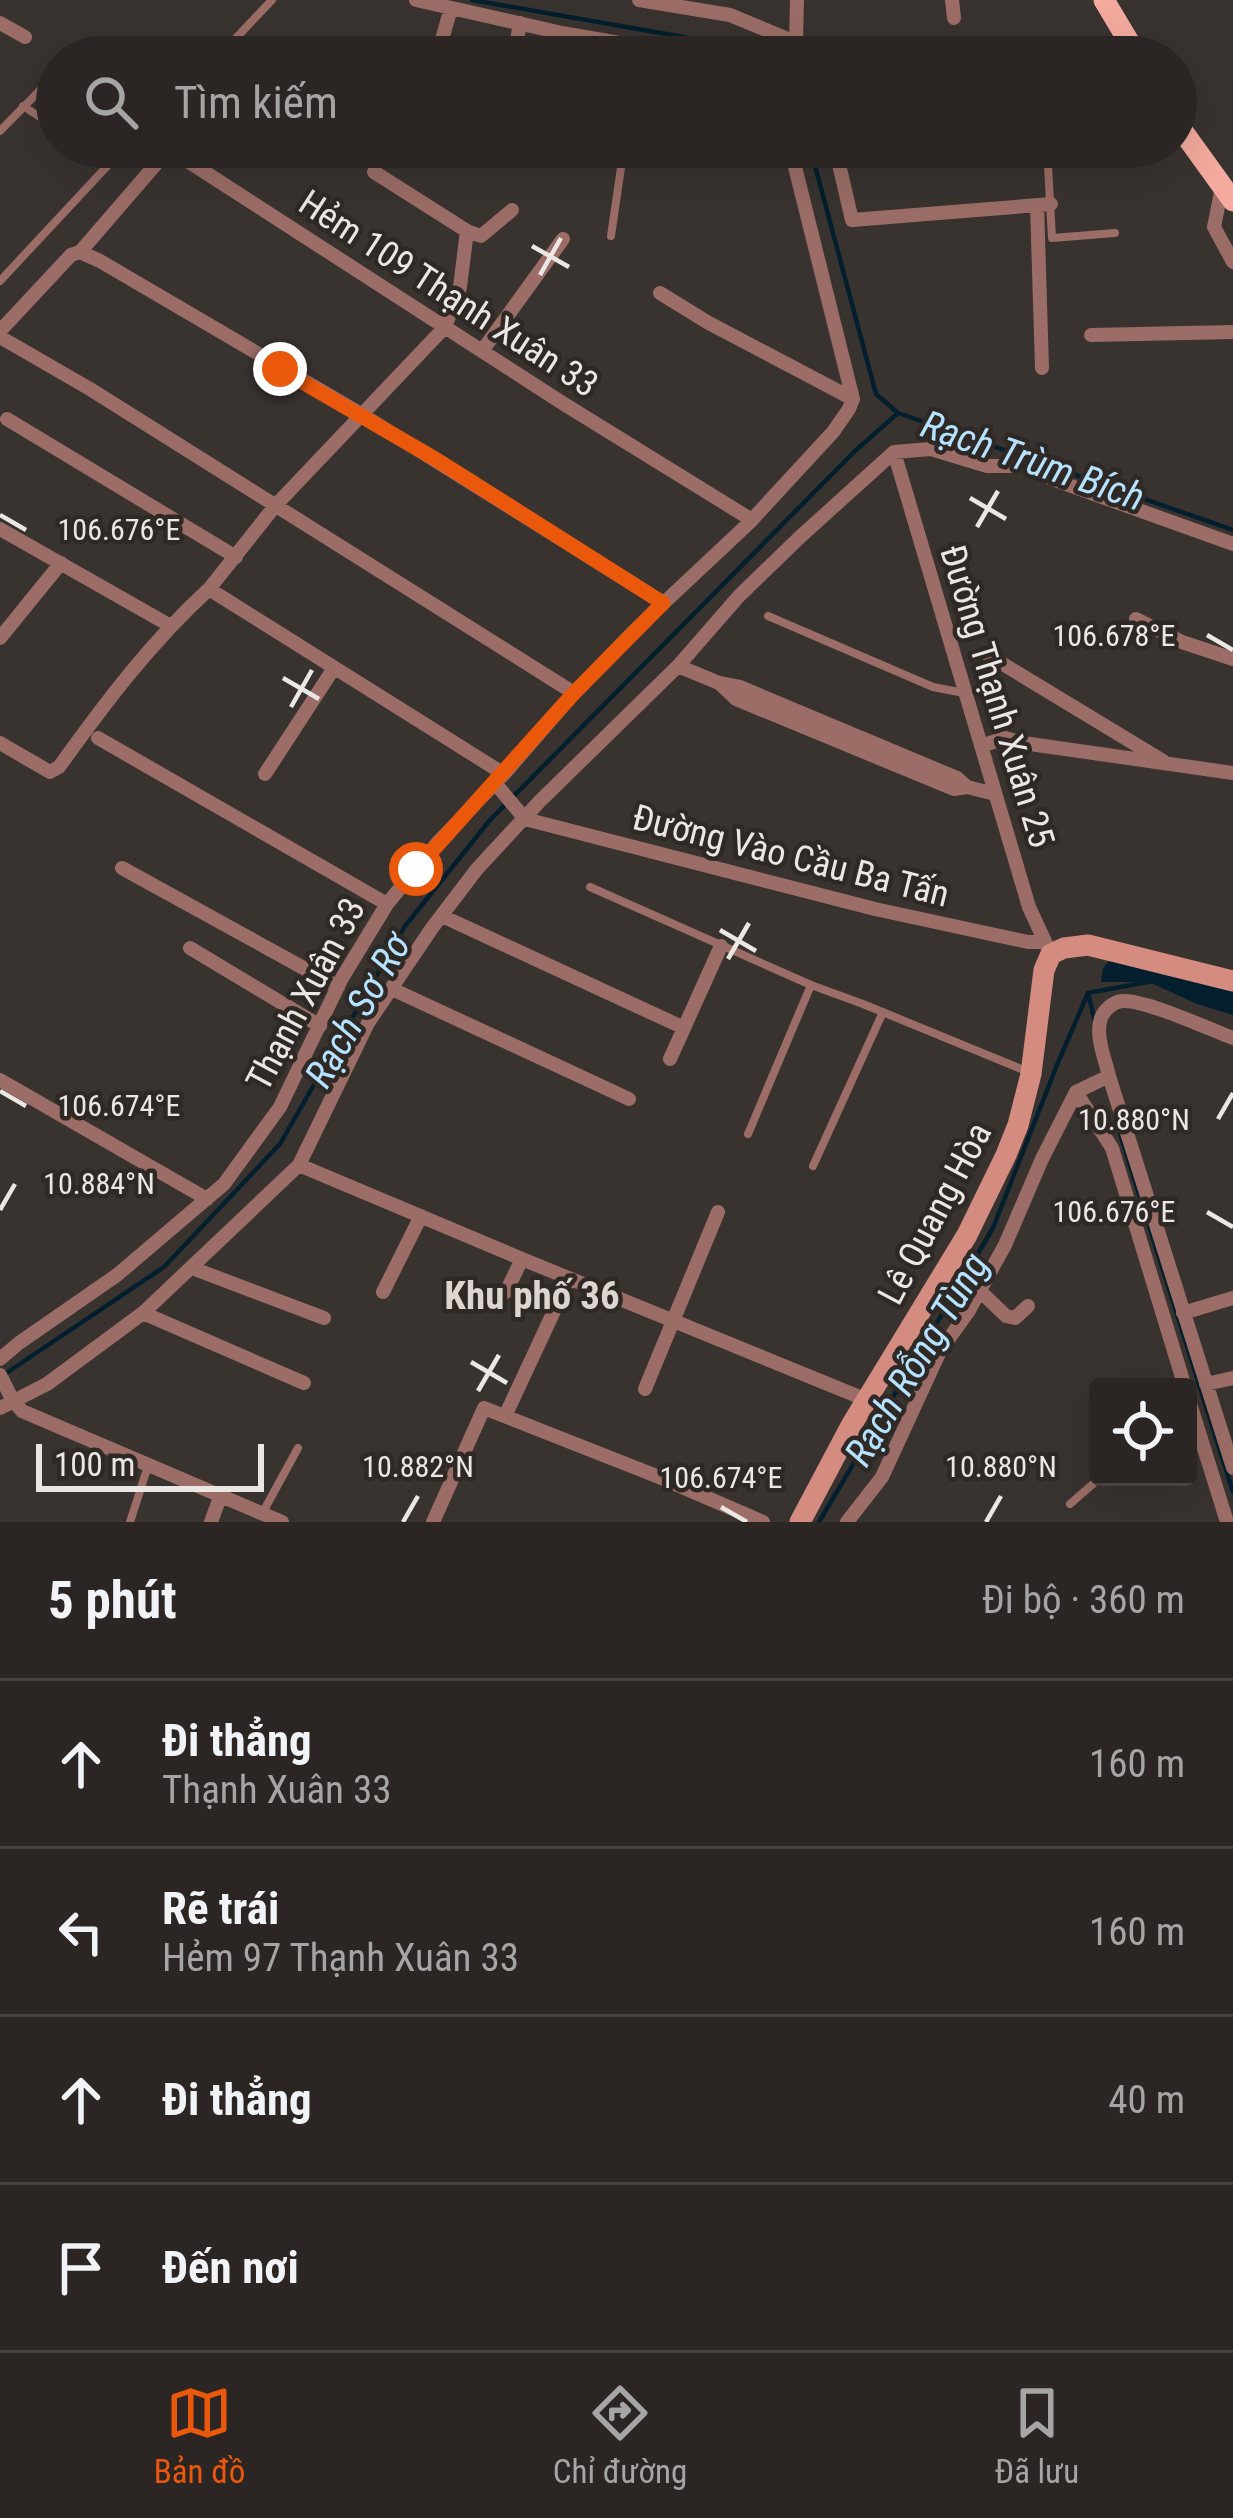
<!DOCTYPE html>
<html lang="vi">
<head>
<meta charset="utf-8">
<style>
  :root { --surface:#2b2624; --page:#373231; --text:#f1f3f6; --muted:#a6a5a6; --line:#474341; --accent:#ea580c }
  body { margin:0; font-family:"Roboto Condensed",sans-serif; background:var(--page); color:var(--text) }
  .controls { position:absolute; right:36px; bottom:36px; display:grid; overflow:hidden; border-radius:12px; box-shadow:0 12px 48px #0002 }
  .controls button { width:108px; height:108px; display:grid; place-items:center; padding:0; border:0; border-bottom:3px solid var(--line); background:var(--surface); color:var(--text); font:60px sans-serif }
  .scale { position:absolute; left:36px; bottom:30px; width:228px; box-sizing:border-box; padding-left:12px; border:6px solid #ebe7e5; border-top:0; font-size:33px; line-height:42px; white-space:nowrap; color:#ebe7e5; -webkit-text-stroke:9px #2f2926; paint-order:stroke }
  .stop { position:absolute; width:36px; height:36px; margin:-27px; border:9px solid #ea580c; border-radius:50%; background:#fff }
  .stop.end { background:#ea580c; border-color:#fff; box-shadow:0 3px 12px #0008 }
  .list { margin:0; padding:0; list-style:none }
  h2 { display:flex; justify-content:space-between; align-items:center; height:156px; margin:0; padding:0 48px; font-size:51px }
  h2 small { font-size:39px; font-weight:400; color:var(--muted) }
  .list li { display:grid; grid-template-columns:78px 1fr auto; gap:36px; align-items:center; box-sizing:border-box; height:168px; padding:0 48px; border-top:3px solid var(--line) }
  .list b { display:block; font-size:45px; white-space:nowrap }
  .list p { margin:0; font-size:39px; white-space:nowrap; color:var(--muted) }
  .list em { font-size:39px; font-style:normal; color:var(--muted) }
  .icon { flex:none; width:66px; height:66px; fill:none; stroke:currentColor; stroke-width:2; stroke-linecap:round; stroke-linejoin:round }
  .map { position:relative; flex:none; width:1233px; height:1522px; overflow:hidden }
  .search { position:absolute; background:var(--surface); box-shadow:0 12px 48px #0002; left:36px; right:36px; top:36px; height:132px; display:flex; align-items:center; gap:30px; box-sizing:border-box; padding:0 42px; border-radius:66px; color:var(--muted); font-size:45px }
  .sheet { height:828px; background:var(--surface) }
  nav { display:flex; justify-content:space-around; align-items:center; box-sizing:border-box; height:168px; border-top:3px solid var(--line); background:var(--surface); font-size:33px; color:var(--muted) }
  nav a { display:grid; justify-items:center; gap:6px }
  nav .on { color:var(--accent) }
  .map>svg:first-child { display:block }
  .water { fill:#031e2c }
  .lines { fill:none; stroke-linecap:round; stroke-linejoin:round }
  .stream { stroke:#031e2c; stroke-width:4.5 }
  .lane { stroke:#9b6d66; stroke-width:8 }
  .street { stroke:#9b6d66; stroke-width:14 }
  .secondary { stroke:#d48c81; stroke-width:21 }
  .primary { stroke:#f4aa9e; stroke-width:21 }
  .route { stroke:#ea580c; stroke-width:15 }
  .ticks { fill:none; stroke:#ebe7e5; stroke-width:4.5 }
  .labels { text-anchor:middle; stroke-width:9; stroke-linejoin:round; paint-order:stroke }
  .street-label { font-size:36px; fill:#ebe7e5; stroke:#2f2926 }
  .water-label { font-size:39px; font-style:italic; fill:#b5e2ff; stroke:#2f2926 }
  .neighbourhood-label { font-size:39px; font-weight:bold; fill:#dcd5d0; stroke:#2f2926 }
  .ticks-label { font-size:30px; text-anchor:middle; fill:#ebe7e5; stroke:#2f2926; stroke-width:9; stroke-linejoin:round; paint-order:stroke }
</style>
</head>
<body>
<div class="map">
<svg width="1233" height="1522" viewBox="0 0 1233 1522">
  <rect width="100%" height="100%" fill="#393330"/>
  <path class="water" d="M1124 959 1233 991V1015L1197 1004 1149 982H1101L1103 968 1109 961Z"/>
  <g class="lines">
    <path class="stream" d="M472 0 752 49 762 57
      M810 147 876 394 898 413 1233 530
      M1088 993 1095 1022
      M1088 993 1153 981
      M1118 1127 1233 1492
      M5 1374 164 1267 280 1144 405 926 490 820 855 451 898 413
      M819 1522 993 1228 1057 1065 1088 993"/>
    <path class="lane" d="M218 57 272 0
      M23 106 57 128
      M0 131 57 73
      M86 147 109 162
      M1047 147 1052 238 1115 233
      M611 236 624 147
      M0 281 125 147
      M768 616 933 687 964 693
      M590 887 811 985 863 1004 1031 1073
      M748 1134 811 985
      M813 1166 883 1012
      M1070 1504 1101 1477
      M263 1512 298 1448
      M130 1522 148 1466"/>
    <path class="street" d="M416 0 562 33 700 57
      M639 0 730 15 805 46 808 57
      M952 0 954 18
      M0 23 25 37
      M796 42 797 0
      M437 57 451 8
      M514 57 520 23
      M835 147 852 220 1051 204
      M1222 187 1214 227 1233 262
      M1037 205 1042 368
      M467 231 481 236 512 210
      M80 252 169 149 564 404 752 520
      M660 293 707 322 853 399
      M0 331 71 255 80 252 100 261 361 414 663 603
      M1091 335 1233 332
      M0 337 90 389 574 693
      M482 351 563 239
      M7 419 236 557
      M894 452 1029 907 1047 946
      M1052 479 1233 544
      M0 529 169 625
      M209 589 275 506 445 327 460 287 467 231 374 172
      M1136 619 1182 642 1233 659
      M0 638 61 563
      M988 655 1163 761
      M678 666 719 683
      M98 738 387 904
      M0 743 50 772 59 767C105 703 151 642 209 589L504 774
      M981 746 1005 738 1023 743 1233 773
      M265 774 334 668
      M495 783 525 819 875 909 1028 942H1045
      M967 787 957 778 740 687 719 683 736 699 954 789 967 787 995 794
      M122 868 338 987
      M442 916 682 1027
      M190 948 320 1026
      M392 989 629 1099
      M1233 1038C1209 1029 1144 999 1122 1001 1113 1002 1104 1010 1101 1018 1095 1035 1105 1059 1109 1076L1233 1468
      M670 1059 721 946
      M0 1080 207 1199
      M1076 1092 1112 1148 1185 1387
      M299 1165 522 1259 867 1400
      M192 1268 324 1318
      M980 1291 1006 1316 1015 1318 1028 1306
      M383 1292 421 1216
      M506 1292 522 1259
      M143 1313 304 1383
      M1183 1313 1233 1298
      M0 1359 19 1343 117 1275 224 1184 280 1107 342 978 387 904 439 841 504 774 574 693 635 630 749 523 833 432 849 409 853 399 790 147
      M0 1375 12 1399 22 1411 282 1522
      M1206 1384 1233 1378
      M645 1389 718 1212
      M1188 1397 1227 1522
      M0 1408 47 1384 143 1313 299 1165 368 1023 432 928 477 869 540 801 678 666 739 596 800 537 894 452 931 449 987 466H1010
      M506 1414 569 1279
      M211 1522 220 1497
      M433 1522 484 1408 659 1477 763 1522
      M847 1522 882 1477 940 1351 968 1312 1005 1245 1042 1159 1076 1092 1109 1076"/>
    <path class="secondary" d="M800 1522 852 1424 967 1235 1006 1155 1018 1125 1031 1074 1044 970 1051 954 1064 948 1088 945 1233 981"/>
    <path class="primary" d="M1104 0 1138 57
      M1176 122 1233 201"/>
  </g>
  <g class="lines">
    <path class="route" d="M280 369 437 460 663 603 574 693 416 869"/>
  </g>
  <path class="ticks" d="M532 246 569 267M540 275 561 238M970 498 1006 519M0 515 26 530M977 527 998 491M1207 635 1233 650M283 678 319 699M291 707 312 670M720 930 756 951M728 959 749 923M0 1091 26 1106M1218 1119 1233 1093M0 1210 15 1184M1207 1212 1233 1227M471 1362 507 1383M478 1391 499 1355M721 1507 747 1522M403 1522 418 1496M986 1522 1001 1496"/>
  <g class="labels">
    <g class="street-label">
      <text transform="translate(449 293) rotate(33)" y="13">Hẻm 109 Thạnh Xuân 33</text>
      <text transform="translate(998 696) rotate(73)" y="13">Đường Thạnh Xuân 25</text>
      <text transform="translate(791 855) rotate(14)" y="13">Đường Vào Cầu Ba Tấn</text>
      <text transform="translate(305 994) rotate(-62)" y="13">Thạnh Xuân 33</text>
      <text transform="translate(934 1213) rotate(-62)" y="13">Lê Quang Hòa</text>
    </g>
    <g class="water-label">
      <text transform="translate(1033 460) rotate(19)" y="14">Rạch Trùm Bích</text>
      <text transform="translate(357 1010) rotate(-60)" y="14">Rạch Sơ Rơ</text>
      <text transform="translate(916 1359) rotate(-59)" y="14">Rạch Rỗng Tùng</text>
    </g>
    <g class="neighbourhood-label">
      <text x="532" y="1309">Khu phố 36</text>
    </g>
  </g>
  <g class="ticks-label">
    <text x="119" y="540">106.676°E</text>
    <text x="1114" y="646">106.678°E</text>
    <text x="119" y="1116">106.674°E</text>
    <text x="1134" y="1130">10.880°N</text>
    <text x="99" y="1194">10.884°N</text>
    <text x="1114" y="1222">106.676°E</text>
    <text x="418" y="1477">10.882°N</text>
    <text x="1001" y="1477">10.880°N</text>
    <text x="721" y="1488">106.674°E</text>
  </g>
</svg>
<div class="controls">
<button><svg class="icon" aria-label="locate" viewBox="0 0 24 24"><circle cx="12" cy="12" r="6"/><path d="M12 2v4M12 18v4M2 12h4M18 12h4"/></svg></button>
</div>
<div class="scale">100 m</div>
<div class="stop" style="left:416px;top:869px"></div>
<div class="stop end" style="left:280px;top:369px"></div>
<div class="search"><svg class="icon" aria-label="search" viewBox="0 0 24 24"><circle cx="10" cy="10" r="6"/><path d="M15 15l6 6"/></svg>Tìm kiếm</div>
</div>
<section class="sheet">
<h2>5 phút<small>Đi bộ · 360 m</small></h2>
<ul class="list">
<li><svg class="icon" aria-label="ahead" viewBox="0 0 24 24"><path d="M12 20V5M6 11l6-6 6 6"/></svg><div><b>Đi thẳng</b><p>Thạnh Xuân 33</p></div><em>160 m</em></li>
<li><svg class="icon" aria-label="left" viewBox="0 0 24 24"><path d="M17 20v-9H6M10 6l-5 5 5 5"/></svg><div><b>Rẽ trái</b><p>Hẻm 97 Thạnh Xuân 33</p></div><em>160 m</em></li>
<li><svg class="icon" aria-label="ahead" viewBox="0 0 24 24"><path d="M12 20V5M6 11l6-6 6 6"/></svg><div><b>Đi thẳng</b></div><em>40 m</em></li>
<li><svg class="icon" aria-label="arrive" viewBox="0 0 24 24"><path d="M6 21V4h12l-3 4 3 4H6"/></svg><div><b>Đến nơi</b></div></li>
</ul>
</section>
<nav>
<a class="on"><svg class="icon" aria-label="map" viewBox="0 0 24 24"><path d="M3 6l6-2 6 2 6-2v14l-6 2-6-2-6 2zM9 4v14M15 6v14"/></svg>Bản đồ</a>
<a><svg class="icon" aria-label="directions" viewBox="0 0 24 24"><path d="M12 3l9 9-9 9-9-9zM9 14v-3h6M13 9l2 2-2 2"/></svg>Chỉ đường</a>
<a><svg class="icon" aria-label="saved" viewBox="0 0 24 24"><path d="M7 4h10v16l-5-4-5 4z"/></svg>Đã lưu</a>
</nav>
</body>
</html>
